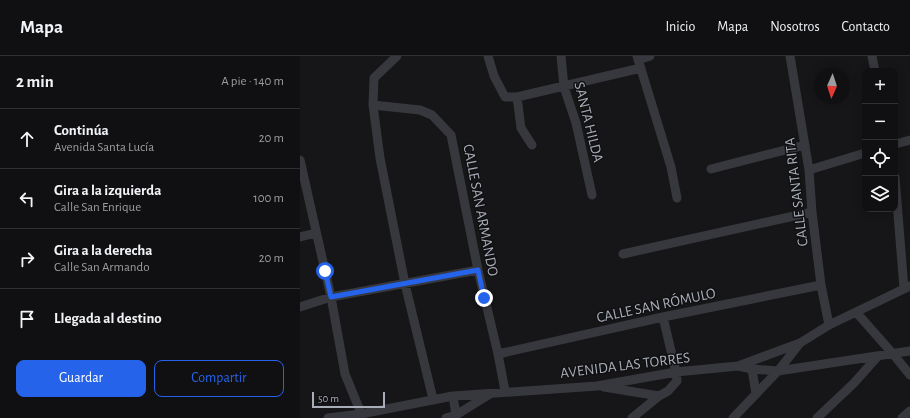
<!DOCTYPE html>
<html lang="es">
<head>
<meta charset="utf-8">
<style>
  :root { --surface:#101012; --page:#1e1e20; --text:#f1f3f6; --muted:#9c9d9f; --line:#303032; --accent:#2563eb }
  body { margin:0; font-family:"Alegreya Sans",sans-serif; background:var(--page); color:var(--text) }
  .controls { position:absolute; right:12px; top:12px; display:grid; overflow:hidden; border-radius:8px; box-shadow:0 2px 10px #0003 }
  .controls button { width:36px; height:36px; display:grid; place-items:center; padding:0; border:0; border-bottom:1px solid var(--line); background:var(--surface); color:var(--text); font:20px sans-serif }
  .compass { position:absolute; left:514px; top:12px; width:36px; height:36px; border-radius:50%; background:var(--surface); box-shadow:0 2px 10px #0003; rotate:183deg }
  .scale { position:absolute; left:12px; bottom:10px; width:73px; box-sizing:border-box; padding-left:4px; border:2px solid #a8adb8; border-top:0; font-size:11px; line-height:14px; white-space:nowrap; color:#a8adb8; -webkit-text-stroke:3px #111113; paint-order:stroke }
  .stop { position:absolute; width:12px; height:12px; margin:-9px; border:3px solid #2563eb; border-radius:50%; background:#fff }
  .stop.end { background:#2563eb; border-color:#fff; box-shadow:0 1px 4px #0008 }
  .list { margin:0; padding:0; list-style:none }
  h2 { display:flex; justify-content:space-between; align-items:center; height:52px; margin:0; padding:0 16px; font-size:17px }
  h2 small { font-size:13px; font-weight:400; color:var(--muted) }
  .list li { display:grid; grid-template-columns:26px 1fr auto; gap:12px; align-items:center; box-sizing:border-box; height:60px; padding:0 16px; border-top:1px solid var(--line) }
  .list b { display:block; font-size:15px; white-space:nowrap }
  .list p { margin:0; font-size:13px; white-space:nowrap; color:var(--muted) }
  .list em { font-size:13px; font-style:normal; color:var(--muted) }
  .actions { display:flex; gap:8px; padding:12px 16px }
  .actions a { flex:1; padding:9px 0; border:1px solid var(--accent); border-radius:8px; text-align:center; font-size:14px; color:var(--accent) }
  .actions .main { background:var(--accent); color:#fff }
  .icon { flex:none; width:22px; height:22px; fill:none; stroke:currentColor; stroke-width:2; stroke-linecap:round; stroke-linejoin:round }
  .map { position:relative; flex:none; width:610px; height:362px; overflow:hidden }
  header { display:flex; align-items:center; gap:24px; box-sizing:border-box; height:56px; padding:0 20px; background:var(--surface); border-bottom:1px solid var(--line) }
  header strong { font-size:19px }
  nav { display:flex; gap:22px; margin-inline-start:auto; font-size:14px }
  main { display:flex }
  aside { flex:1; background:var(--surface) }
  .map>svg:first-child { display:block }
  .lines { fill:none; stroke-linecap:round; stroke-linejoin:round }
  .minor { stroke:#37383d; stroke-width:9 }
  .route { stroke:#2563eb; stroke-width:5 }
  .labels { text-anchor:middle; stroke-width:3; stroke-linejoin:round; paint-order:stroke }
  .street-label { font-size:15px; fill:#a8adb8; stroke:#111113 }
</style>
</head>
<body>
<header>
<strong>Mapa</strong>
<nav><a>Inicio</a><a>Mapa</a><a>Nosotros</a><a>Contacto</a></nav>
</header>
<main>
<aside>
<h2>2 min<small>A pie · 140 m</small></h2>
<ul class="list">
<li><svg class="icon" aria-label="ahead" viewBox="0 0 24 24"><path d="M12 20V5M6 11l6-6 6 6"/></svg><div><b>Continúa</b><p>Avenida Santa Lucía</p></div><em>20 m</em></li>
<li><svg class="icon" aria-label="left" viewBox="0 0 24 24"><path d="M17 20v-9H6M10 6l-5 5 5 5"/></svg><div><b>Gira a la izquierda</b><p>Calle San Enrique</p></div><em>100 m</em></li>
<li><svg class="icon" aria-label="right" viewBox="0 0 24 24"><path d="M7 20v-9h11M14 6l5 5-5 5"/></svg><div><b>Gira a la derecha</b><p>Calle San Armando</p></div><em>20 m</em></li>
<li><svg class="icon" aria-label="arrive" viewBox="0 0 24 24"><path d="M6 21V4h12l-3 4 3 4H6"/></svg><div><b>Llegada al destino</b></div></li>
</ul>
<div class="actions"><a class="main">Guardar</a><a>Compartir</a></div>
</aside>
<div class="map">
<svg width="610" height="362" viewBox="0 0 610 362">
  <rect width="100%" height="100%" fill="#161618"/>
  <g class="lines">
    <path class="minor" d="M97 0 74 22 73 49 80 102 105 228 133 343
      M188 0 194 20 205 41H217L341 12
      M261 0 264 31 276 67 292 139
      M337 0 371 111 377 142
      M490 0 509 114 512 156 521 229 529 269
      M572 0 575 15
      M338 4 350 0
      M217 41 221 72 232 89
      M73 49 120 54 132 59 151 79 178 214 198 298 205 335
      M595 88 610 84
      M0 104 31 241 45 318 63 362
      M411 113 505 89
      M509 114 565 97
      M595 121 604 233
      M0 181 16 177
      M323 198 512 156
      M0 251 31 241 178 214
      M556 256 593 298 610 319
      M198 298 363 261 521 229
      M438 310 452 313 478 315 610 295
      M452 313 456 338
      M304 331 359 340
      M153 340 156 359
      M28 362 61 358 153 340 297 330 376 316 438 310 500 287 529 269 610 230
      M146 362 156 359 190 338
      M332 362 359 340 368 335 377 325 376 316 363 261
      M433 362 478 315 500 287
      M517 362 554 327 578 300
      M602 362 610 355"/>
  </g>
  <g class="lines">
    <path class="route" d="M25 215 31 241 178 214 184 242"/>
  </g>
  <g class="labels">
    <g class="street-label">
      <text transform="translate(289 66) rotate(76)" y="5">SANTA HILDA</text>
      <text transform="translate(496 136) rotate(-97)" y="5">CALLE SANTA RITA</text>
      <text transform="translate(181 154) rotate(79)" y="5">CALLE SAN ARMANDO</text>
      <text transform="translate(356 249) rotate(-12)" y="5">CALLE SAN RÓMULO</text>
      <text transform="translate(325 309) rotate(-7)" y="5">AVENIDA LAS TORRES</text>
    </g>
  </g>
</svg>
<div class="controls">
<button>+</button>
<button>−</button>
<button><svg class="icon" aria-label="locate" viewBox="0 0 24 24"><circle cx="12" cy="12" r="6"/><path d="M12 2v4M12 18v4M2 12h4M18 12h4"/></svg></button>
<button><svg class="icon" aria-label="layers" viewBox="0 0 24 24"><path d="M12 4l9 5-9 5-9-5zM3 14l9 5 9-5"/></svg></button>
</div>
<svg class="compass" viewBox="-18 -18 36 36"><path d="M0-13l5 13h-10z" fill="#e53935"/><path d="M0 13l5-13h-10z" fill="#9c9d9f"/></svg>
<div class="scale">50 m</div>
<div class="stop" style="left:25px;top:215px"></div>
<div class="stop end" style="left:184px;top:242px"></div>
</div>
</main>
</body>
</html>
